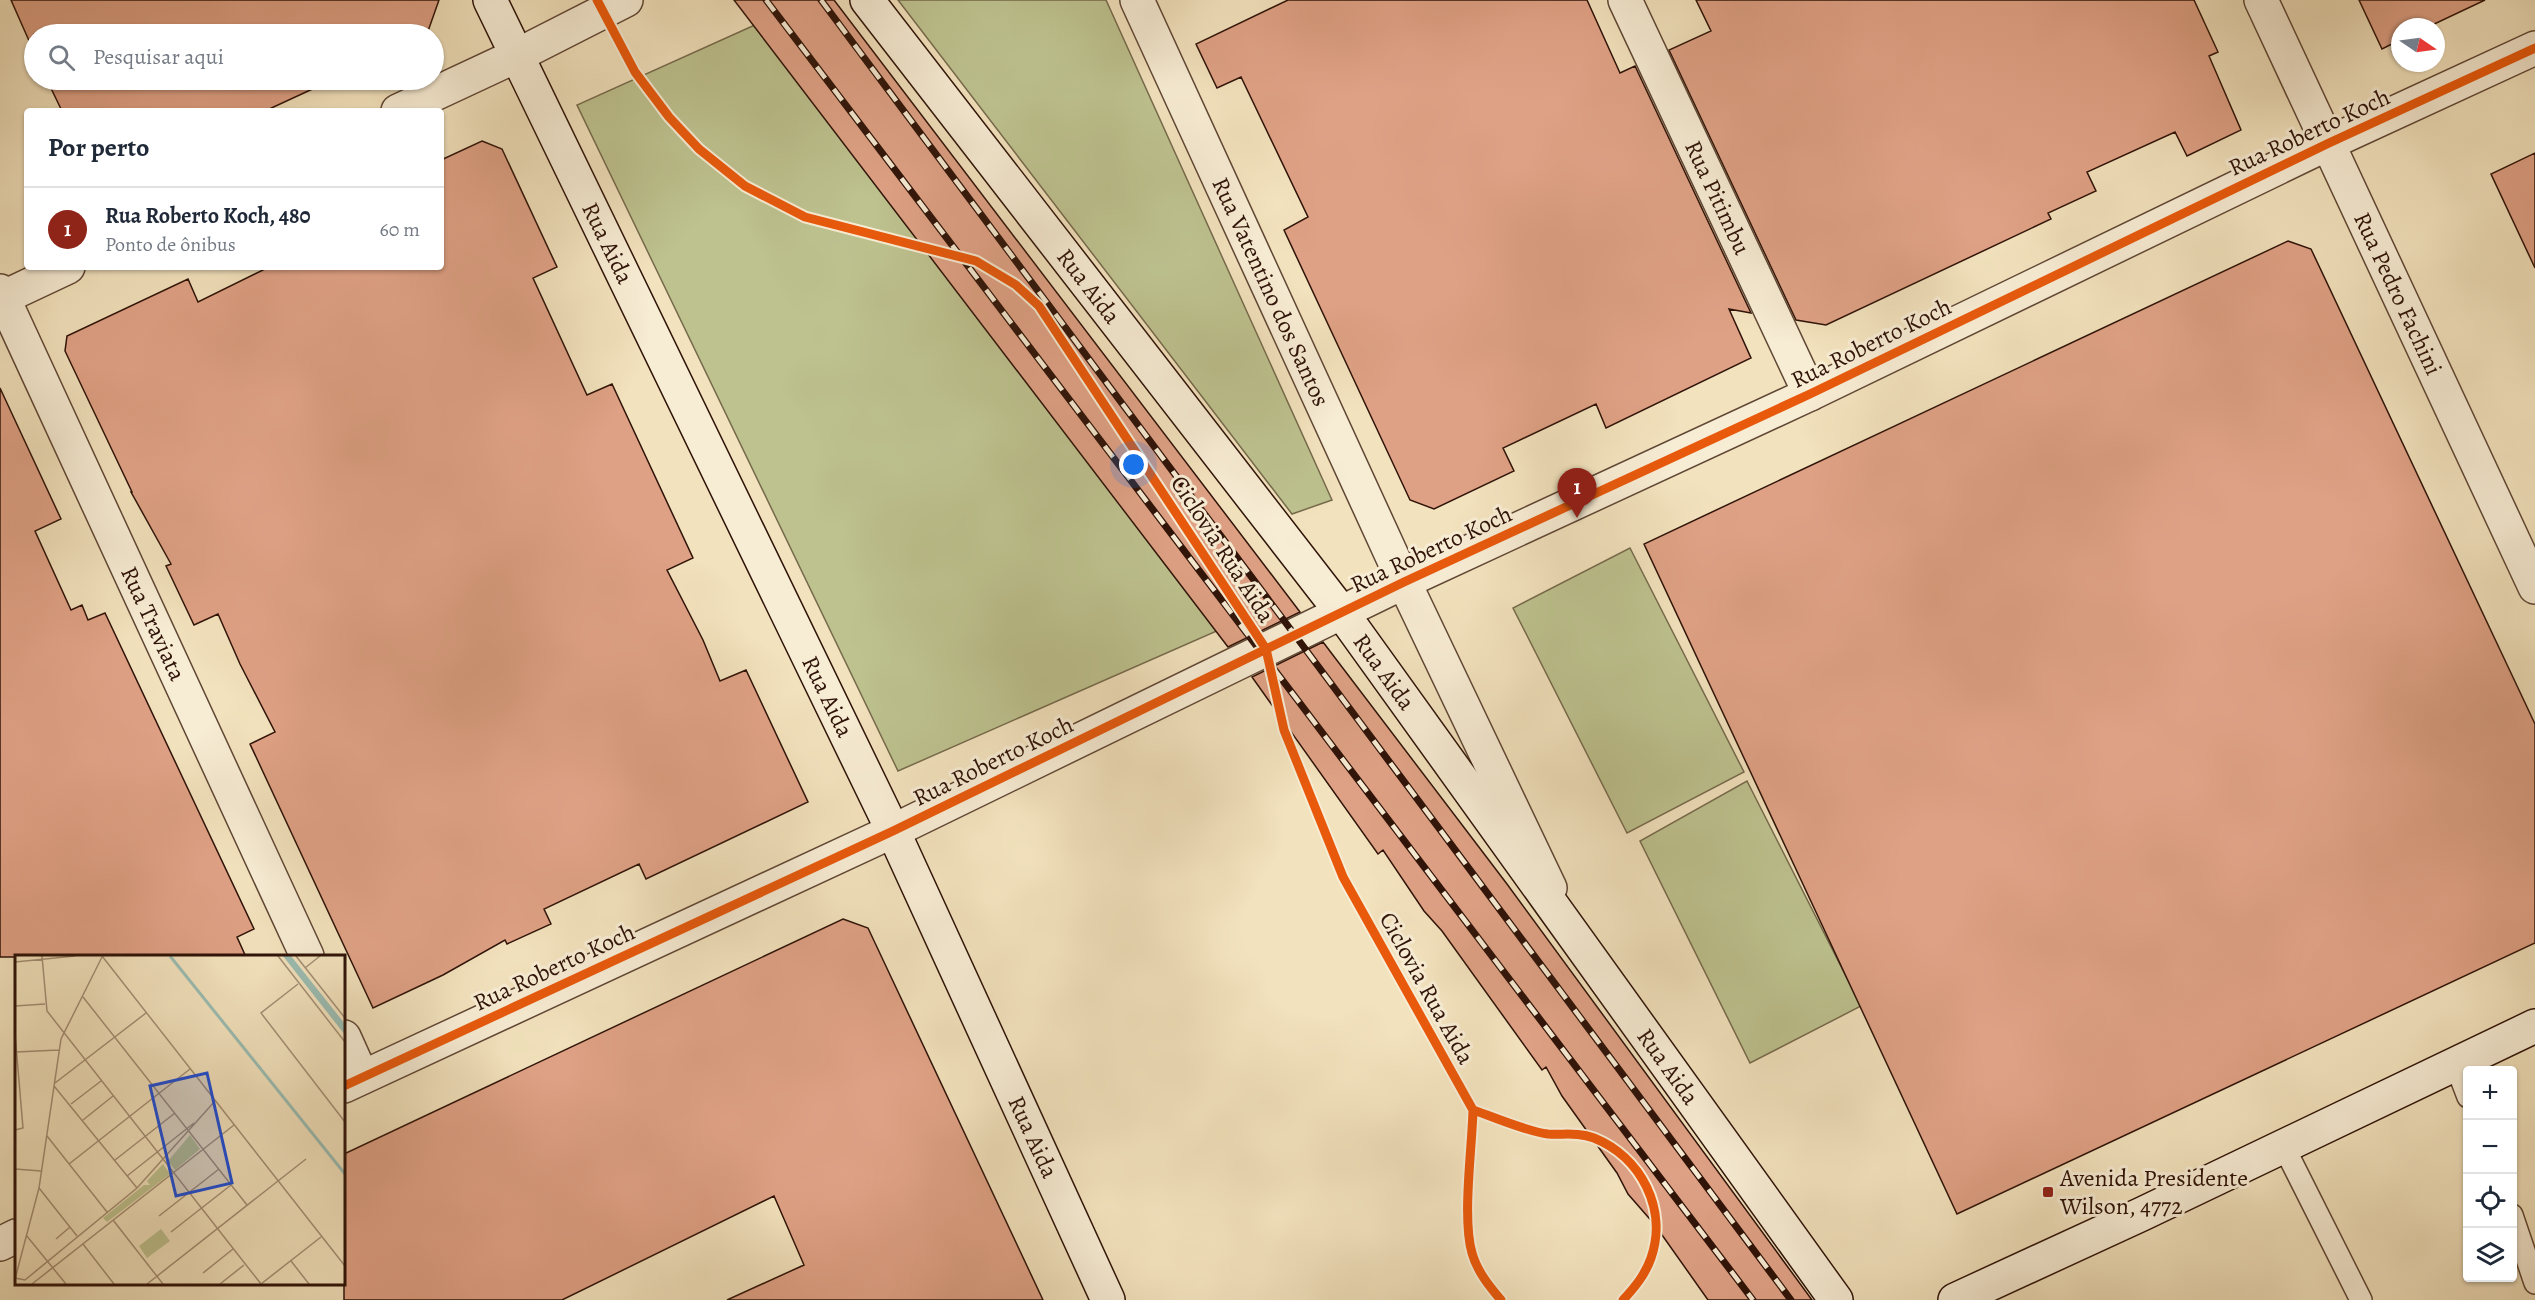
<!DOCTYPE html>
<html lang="pt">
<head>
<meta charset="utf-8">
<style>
  :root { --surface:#fff; --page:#f2f2f3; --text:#1f2937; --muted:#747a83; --line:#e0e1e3; --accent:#8f2418 }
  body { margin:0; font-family:Alegreya,serif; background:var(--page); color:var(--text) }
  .controls { position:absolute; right:18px; bottom:18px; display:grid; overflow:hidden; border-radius:6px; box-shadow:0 2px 4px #0004 }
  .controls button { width:54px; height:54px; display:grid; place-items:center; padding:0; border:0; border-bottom:2px solid var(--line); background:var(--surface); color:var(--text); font:30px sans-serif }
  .compass { position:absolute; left:2391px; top:18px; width:54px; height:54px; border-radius:50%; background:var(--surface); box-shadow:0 2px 4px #0004; rotate:103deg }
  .you { position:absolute; left:1134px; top:465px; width:21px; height:21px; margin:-15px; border:4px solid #fff; border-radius:50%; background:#1a73e8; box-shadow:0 0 0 9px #1a73e833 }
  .badge { display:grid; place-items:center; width:39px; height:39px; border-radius:50%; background:var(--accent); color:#fff; font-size:20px; font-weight:700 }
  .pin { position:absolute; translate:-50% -50px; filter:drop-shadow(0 2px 3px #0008) }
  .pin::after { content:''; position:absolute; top:32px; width:21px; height:18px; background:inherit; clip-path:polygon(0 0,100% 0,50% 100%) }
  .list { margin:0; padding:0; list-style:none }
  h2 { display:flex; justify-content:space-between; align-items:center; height:78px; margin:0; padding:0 24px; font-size:26px }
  h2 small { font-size:20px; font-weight:400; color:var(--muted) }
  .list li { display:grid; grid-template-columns:39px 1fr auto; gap:18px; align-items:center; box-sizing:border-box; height:84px; padding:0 24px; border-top:2px solid var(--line) }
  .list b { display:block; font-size:22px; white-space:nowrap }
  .list p { margin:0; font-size:20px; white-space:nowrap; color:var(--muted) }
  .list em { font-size:20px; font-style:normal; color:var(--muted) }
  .icon { flex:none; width:33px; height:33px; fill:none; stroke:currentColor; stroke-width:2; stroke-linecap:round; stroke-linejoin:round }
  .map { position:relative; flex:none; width:2535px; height:1300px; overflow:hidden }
  .search { position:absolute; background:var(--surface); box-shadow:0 2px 4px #0004; left:24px; top:24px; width:420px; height:66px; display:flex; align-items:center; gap:15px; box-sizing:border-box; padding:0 21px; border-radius:33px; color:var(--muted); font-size:22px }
  .panel { position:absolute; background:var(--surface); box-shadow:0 2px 4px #0004; left:24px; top:108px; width:420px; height:162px; border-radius:6px }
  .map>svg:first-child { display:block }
  .green { fill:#bdc28f; stroke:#766a4c; stroke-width:1.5 }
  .building { fill:#dfa185; stroke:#2f1308; stroke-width:1.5 }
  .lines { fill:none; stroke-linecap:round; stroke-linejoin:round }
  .lane-casing { stroke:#604735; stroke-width:24 }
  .street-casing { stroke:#604735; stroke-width:36 }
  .secondary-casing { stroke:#2f1308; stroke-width:36 }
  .lane { stroke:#f7ecd4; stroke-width:21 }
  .street { stroke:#f7ecd4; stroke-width:33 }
  .secondary { stroke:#f7ecd4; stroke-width:33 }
  .rail-casing { stroke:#2f1308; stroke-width:7 }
  .rail { stroke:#f7ecd4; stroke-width:4.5; stroke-dasharray:14; stroke-linecap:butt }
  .cycleway-casing { stroke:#f7ecd4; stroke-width:13 }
  .cycleway { stroke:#e8590c; stroke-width:9 }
  .poi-dot { fill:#8f2418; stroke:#f7ecd4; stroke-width:2 }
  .labels { text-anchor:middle; stroke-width:6; stroke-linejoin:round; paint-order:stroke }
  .street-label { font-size:24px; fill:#2f1308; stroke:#f7ecd4 }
  .poi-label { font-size:24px; fill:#2f1308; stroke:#f7ecd4; text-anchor:start }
  .inset-river { fill:none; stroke:#9bbdb3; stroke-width:3 }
  .inset-road { fill:none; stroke:#a48f75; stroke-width:1.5 }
  .view { fill:#1d4ed8; fill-opacity:0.15; stroke:#1d4ed8; stroke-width:3 }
  .inset-edge { fill:none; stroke:#2f1308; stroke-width:3 }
</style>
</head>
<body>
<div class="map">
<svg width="2535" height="1300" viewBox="0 0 2535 1300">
  <rect width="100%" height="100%" fill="#f2e2bd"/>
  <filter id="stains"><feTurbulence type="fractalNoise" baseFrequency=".00333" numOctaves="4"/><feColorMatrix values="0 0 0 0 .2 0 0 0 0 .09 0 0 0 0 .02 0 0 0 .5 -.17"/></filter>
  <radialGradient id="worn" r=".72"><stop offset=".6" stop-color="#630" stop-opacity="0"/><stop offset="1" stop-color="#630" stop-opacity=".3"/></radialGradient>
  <path class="green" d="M898 0H1106L1332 500 1292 514Z
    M808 1 1260 612 898 771 577 105Z
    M1630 548 1744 772 1627 833 1513 608Z
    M1747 781 1861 1006 1750 1063 1640 841Z"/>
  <path class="building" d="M11 0H439L427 34H34V52Z
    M734 0H834L1300 612 1228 647Z
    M1288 0H1587L1620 73 1635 66 1751 313 1729 309 1751 358 1606 428 1596 404 1503 448 1514 471 1434 509 1410 500 1284 230 1308 217 1241 77 1217 88 1196 44Z
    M1696 0H2194L2218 52 2209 56 2241 130 2187 156 2175 132 2087 172 2096 191 2048 213 2051 219 1826 325 1796 320 1669 50 1711 31Z
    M2359 0H2485L2428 27H2400V40L2382 49Z
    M47 80H332L265 111H62Z
    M482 141 502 149 557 267 533 278 587 395 612 384 693 558 667 570 703 640 720 681 746 670 808 802 646 879 639 864 544 909 551 924 507 944 505 940 443 975 373 1008 250 744 275 732 240 664 218 614 194 625 166 566 171 564 131 492H132L65 351 67 336 188 279 198 302 269 267H441V160Z
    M2535 153V268L2491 174Z
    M2288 241 2311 249 2535 724V943L1957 1214 1644 544Z
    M0 388 61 519 35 531 71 610 82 605 88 620 105 613 254 929 237 937 246 957H0Z
    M1323 642 1507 884 1812 1300H1708L1655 1225 1628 1194 1617 1173 1562 1096 1546 1067 1542 1070 1442 931 1424 911 1383 850 1378 854 1252 677Z
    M843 919 868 928 1043 1300H727L804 1265 774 1196 562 1300H344V1154Z"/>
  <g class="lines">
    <g class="lane-casing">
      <path id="lane" d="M2455 1063 2468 1097
        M2283 1145 2361 1300
        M2512 1215 2535 1283"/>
    </g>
    <g class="street-casing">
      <g id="street">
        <path id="s1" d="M1137 0 1404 582 1550 888"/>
        <path id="s2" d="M1625 0 1810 394"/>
        <path id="s3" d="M2261 0 2535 587"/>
        <path d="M398 111 518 55 626 0"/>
        <path id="s4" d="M0 291 307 956"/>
        <path d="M0 299 68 267"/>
        <path d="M344 1037 362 1077"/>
        <path d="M344 1086 893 831 1404 582 1810 394 2329 143 2535 48"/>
        <path d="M0 1244 16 1236"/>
      </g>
    </g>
    <g class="secondary-casing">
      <g id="secondary">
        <path id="s5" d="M490 0 893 831 1108 1300"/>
        <path id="s6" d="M867 0 1342 613 1836 1300"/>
        <path d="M1955 1300 2142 1214 2535 1026"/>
      </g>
    </g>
    <use href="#lane" class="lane"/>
    <use href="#street" class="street"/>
    <use href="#secondary" class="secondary"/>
    <g class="rail-casing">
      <path id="rail" d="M766 0 1753 1300
        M821 0 1791 1300"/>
    </g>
    <use href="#rail" class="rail"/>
    <g class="cycleway-casing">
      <path id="cycleway" d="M597 0 635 72 669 117 699 149 745 186 805 217 976 261 1016 285 1039 306 1266 649 1284 730 1343 877 1473 1110
        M344 1086 893 831 1404 582 1810 394 2329 143 2535 48
        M1501 1300C1489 1286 1477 1271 1472 1253 1462 1218 1472 1149 1473 1110 1494 1117 1528 1132 1548 1134 1564 1135 1578 1132 1594 1138 1641 1157 1668 1209 1651 1258 1645 1275 1635 1287 1623 1300"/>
    </g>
    <use href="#cycleway" class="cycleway"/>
  </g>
  <rect class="poi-dot" x="2042" y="1186" width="12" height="12" rx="3"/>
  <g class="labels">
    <g class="street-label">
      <text transform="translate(2309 132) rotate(-25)" y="8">Rua Roberto Koch</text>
      <text dy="8" stroke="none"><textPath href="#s2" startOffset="218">Rua Pitimbu</textPath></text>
      <text dy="8" stroke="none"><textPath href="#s5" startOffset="270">Rua Aida</textPath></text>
      <text dy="8" stroke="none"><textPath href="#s6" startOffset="362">Rua Aida</textPath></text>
      <text dy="8" stroke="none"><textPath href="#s1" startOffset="321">Rua Vatentino dos Santos</textPath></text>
      <text dy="8" stroke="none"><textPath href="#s3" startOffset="324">Rua Pedro Fachini</textPath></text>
      <text transform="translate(1871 343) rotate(-26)" y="8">Rua Roberto Koch</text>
      <text transform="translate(1223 549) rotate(57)" y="8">Ciclovia Rua Aida</text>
      <text transform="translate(1431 549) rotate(-25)" y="8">Rua Roberto Koch</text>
      <text dy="8" stroke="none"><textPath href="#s4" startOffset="366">Rua Traviata</textPath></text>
      <text dy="8" stroke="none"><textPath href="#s6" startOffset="848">Rua Aida</textPath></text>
      <text dy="8" stroke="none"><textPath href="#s5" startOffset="774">Rua Aida</textPath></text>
      <text transform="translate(993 761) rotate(-26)" y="8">Rua Roberto Koch</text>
      <text transform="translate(554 967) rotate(-25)" y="8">Rua Roberto Koch</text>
      <text transform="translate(1427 988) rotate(61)" y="8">Ciclovia Rua Aida</text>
      <text dy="8" stroke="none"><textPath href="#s6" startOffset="1334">Rua Aida</textPath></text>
      <text dy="8" stroke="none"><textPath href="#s5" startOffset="1260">Rua Aida</textPath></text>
    </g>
    <g class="poi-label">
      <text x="2060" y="1186">Avenida Presidente<tspan x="2060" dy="28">Wilson, 4772</tspan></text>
    </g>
  </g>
  <g transform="translate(15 955)">
    <rect width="330" height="330" fill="#f2e2bd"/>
    <path d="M175 180 185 194 160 215 153 206ZM148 209 155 219 92 267 88 263 129 230H135L132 226ZM146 274 155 286 132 303 124 291Z" fill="#bdc28f"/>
    <path d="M268 1H276L330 69V80Z" fill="#9bbdb3"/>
    <path class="inset-river" d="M155 1 330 219"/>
    <path class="inset-road" d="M27 1 32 56 246 329M87 1 330 311M263 1 330 87M281 1 330 63M0 7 60 1M290 13 305 1M283 29 246 58 330 167M68 42 232 250M0 51 30 49M0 79 8 173 0 175M1 97 44 95M40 128 131 58M39 131 122 233M56 149 86 126M68 165 98 141M32 181 92 257M100 205 160 158M54 209 175 114M0 214 26 216M112 221 179 168M24 233 62 281M144 261 204 214M98 265 148 329M156 277 216 230M11 280 51 329M41 284 55 272M68 289 99 329M276 306 294 329M188 318 218 294M0 323 10 325 122 233 200 146M0 324 24 233 46 84 87 2M17 329 219 170M132 329 291 204M205 329 229 310M246 329 306 282"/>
    <path class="view" d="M192 118 217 228 161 241 135 131Z"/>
    <rect width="330" height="330" class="inset-edge"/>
  </g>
  <rect width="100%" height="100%" filter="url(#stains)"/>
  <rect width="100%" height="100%" fill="url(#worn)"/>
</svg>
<div class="controls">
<button>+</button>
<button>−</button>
<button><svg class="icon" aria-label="locate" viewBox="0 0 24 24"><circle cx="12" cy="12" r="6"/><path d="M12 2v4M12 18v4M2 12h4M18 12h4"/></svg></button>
<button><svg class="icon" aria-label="layers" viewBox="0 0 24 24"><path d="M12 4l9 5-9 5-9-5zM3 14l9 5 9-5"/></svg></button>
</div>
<svg class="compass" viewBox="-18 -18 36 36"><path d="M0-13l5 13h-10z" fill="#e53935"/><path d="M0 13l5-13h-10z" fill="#747a83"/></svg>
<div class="you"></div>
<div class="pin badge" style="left:1577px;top:518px">1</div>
<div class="search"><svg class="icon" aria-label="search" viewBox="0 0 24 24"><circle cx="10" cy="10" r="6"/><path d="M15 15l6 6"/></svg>Pesquisar aqui</div>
<section class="panel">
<h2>Por perto<small></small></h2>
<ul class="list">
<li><span class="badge">1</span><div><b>Rua Roberto Koch, 480</b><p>Ponto de ônibus</p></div><em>60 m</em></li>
</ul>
</section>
</div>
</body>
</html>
